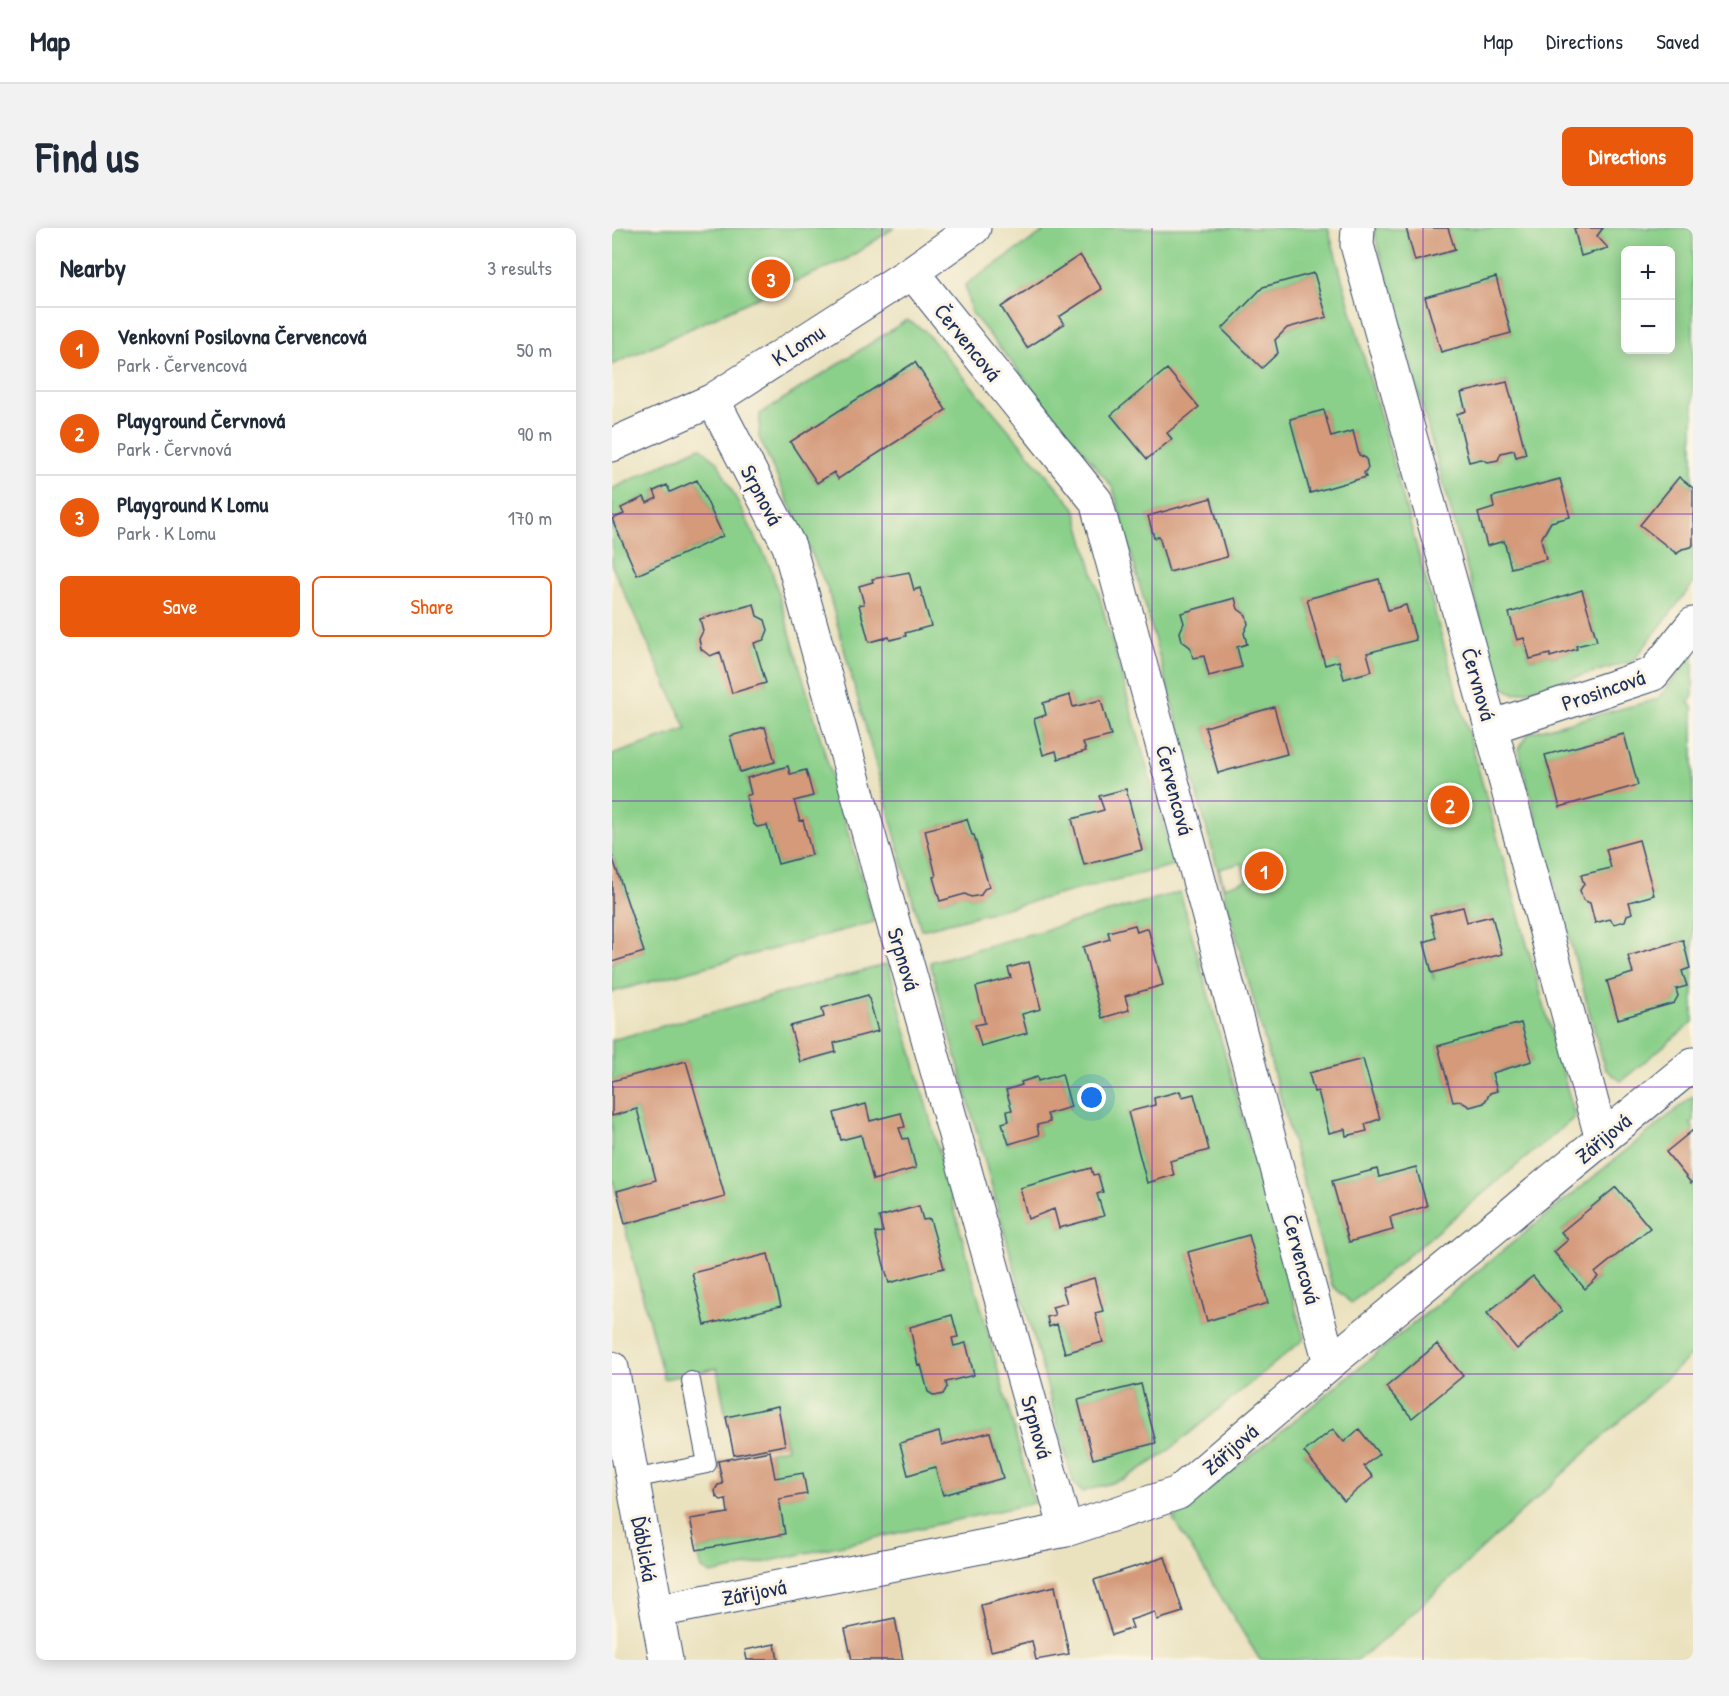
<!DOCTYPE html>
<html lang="en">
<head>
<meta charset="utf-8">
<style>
  :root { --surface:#fff; --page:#f2f2f3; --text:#1f2937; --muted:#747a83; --line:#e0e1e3; --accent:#ea580c }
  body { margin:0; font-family:"Patrick Hand",sans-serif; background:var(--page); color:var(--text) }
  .controls { position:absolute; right:18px; top:18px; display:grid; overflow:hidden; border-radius:9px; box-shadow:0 3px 15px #0003 }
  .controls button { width:54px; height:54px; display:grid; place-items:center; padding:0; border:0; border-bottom:2px solid var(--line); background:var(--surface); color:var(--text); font:30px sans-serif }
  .you { position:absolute; left:480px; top:870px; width:21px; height:21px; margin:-15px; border:4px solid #fff; border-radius:50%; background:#1a73e8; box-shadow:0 0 0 9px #1a73e833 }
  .badge { display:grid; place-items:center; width:39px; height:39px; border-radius:50%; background:var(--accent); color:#fff; font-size:20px; font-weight:700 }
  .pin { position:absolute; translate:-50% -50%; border:3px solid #fff; box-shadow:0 2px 6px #0006 }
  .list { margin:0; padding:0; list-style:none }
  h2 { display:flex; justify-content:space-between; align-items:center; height:78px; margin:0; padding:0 24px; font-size:26px }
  h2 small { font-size:20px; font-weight:400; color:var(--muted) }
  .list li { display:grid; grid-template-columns:39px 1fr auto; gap:18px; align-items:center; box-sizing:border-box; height:84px; padding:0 24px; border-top:2px solid var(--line) }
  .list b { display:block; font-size:22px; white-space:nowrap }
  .list p { margin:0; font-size:20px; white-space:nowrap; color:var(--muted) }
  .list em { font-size:20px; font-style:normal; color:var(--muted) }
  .actions { display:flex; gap:12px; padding:18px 24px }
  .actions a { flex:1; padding:14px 0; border:2px solid var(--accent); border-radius:9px; text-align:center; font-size:21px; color:var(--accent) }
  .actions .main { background:var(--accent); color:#fff }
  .map { position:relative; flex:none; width:1081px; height:1432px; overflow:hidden; border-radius:9px }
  header { display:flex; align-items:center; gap:36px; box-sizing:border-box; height:84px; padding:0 30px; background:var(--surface); border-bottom:2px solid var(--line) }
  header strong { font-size:28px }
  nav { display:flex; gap:33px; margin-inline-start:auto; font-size:21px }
  .intro { display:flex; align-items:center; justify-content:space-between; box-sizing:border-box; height:144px; padding:0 36px }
  h1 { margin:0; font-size:42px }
  .button { padding:15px 27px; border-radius:9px; background:var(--accent); color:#fff; font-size:21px; font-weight:700 }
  main { display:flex; gap:36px; padding:0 36px }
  aside { flex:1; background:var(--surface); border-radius:9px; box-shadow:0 3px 15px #0003 }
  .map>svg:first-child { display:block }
  .green { fill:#8bd08a; stroke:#538074; stroke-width:1.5; fill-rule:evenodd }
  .building { fill:#d49a7a }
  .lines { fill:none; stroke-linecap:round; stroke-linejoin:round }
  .lane-casing { stroke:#3a4a6d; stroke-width:20 }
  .street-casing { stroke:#3a4a6d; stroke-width:35 }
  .secondary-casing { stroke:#3a4a6d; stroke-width:35 }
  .lane { stroke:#fff; stroke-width:18 }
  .street { stroke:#fff; stroke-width:33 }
  .secondary { stroke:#fff; stroke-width:33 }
  .grid { fill:none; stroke:#7b2cbf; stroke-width:1.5; stroke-opacity:0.55 }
  .labels { text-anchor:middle; stroke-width:6; stroke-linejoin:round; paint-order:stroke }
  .street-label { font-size:22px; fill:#1b2f5e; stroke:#fcf5e5 }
</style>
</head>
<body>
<header>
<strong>Map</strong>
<nav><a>Map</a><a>Directions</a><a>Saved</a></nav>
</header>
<div class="intro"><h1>Find us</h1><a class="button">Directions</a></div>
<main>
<aside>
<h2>Nearby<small>3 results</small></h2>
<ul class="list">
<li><span class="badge">1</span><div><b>Venkovní Posilovna Červencová</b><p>Park · Červencová</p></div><em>50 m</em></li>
<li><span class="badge">2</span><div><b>Playground Červnová</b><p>Park · Červnová</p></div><em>90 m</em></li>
<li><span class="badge">3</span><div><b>Playground K Lomu</b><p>Park · K Lomu</p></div><em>170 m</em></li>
</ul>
<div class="actions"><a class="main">Save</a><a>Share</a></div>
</aside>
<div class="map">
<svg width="1081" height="1432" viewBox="0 0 1081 1432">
  <rect width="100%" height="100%" fill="#fcf5e5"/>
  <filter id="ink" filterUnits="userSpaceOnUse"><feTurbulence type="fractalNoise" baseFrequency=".0167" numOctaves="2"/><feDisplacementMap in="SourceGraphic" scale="12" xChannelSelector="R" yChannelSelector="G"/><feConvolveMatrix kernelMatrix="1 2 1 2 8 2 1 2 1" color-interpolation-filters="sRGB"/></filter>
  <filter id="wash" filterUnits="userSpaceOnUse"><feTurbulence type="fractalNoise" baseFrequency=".008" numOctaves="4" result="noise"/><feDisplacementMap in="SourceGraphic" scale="24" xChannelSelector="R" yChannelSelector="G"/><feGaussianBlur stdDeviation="1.35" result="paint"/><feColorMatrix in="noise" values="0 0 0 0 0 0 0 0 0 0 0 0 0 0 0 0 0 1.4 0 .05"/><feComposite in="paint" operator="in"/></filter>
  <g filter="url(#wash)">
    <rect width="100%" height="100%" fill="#eae2bf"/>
    <path class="green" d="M0 0H282L235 31 140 72 0 137Z
      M437 0H716L963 889 739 1075 720 1057 501 260 359 84 353 57ZM468 28 447 89 452 96 415 120 389 79ZM702 45 715 89 675 100 663 112 666 125 650 140 610 101 651 59ZM555 142V205L560 211 535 231 499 187ZM712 182 719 209 741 203 747 227 754 231 756 240 752 245 754 249 698 265 678 191ZM599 270 615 328 557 344 547 308 542 310 536 288ZM767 351 776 382 794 377 804 412 755 425 760 443 732 451 727 433 713 436 695 371ZM623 370 626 381 634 387 636 396 625 419 630 439 597 448 592 428 582 430 578 419 570 413 568 404 572 395 569 385ZM662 479 675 526 606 545 593 499ZM630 635 635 652 612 659 607 641ZM851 679 855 694 880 688 890 726 821 744 822 752 812 715 824 710 818 687ZM909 795 920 833 880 845 885 863 878 865 872 875 859 879 848 873 841 874 826 818ZM751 831 768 891 753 896 754 903 735 908 733 901 717 905 706 863 698 845ZM804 939 815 978 778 989 781 1002 737 1014 720 953 765 941 767 949Z
      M761 0 794 1 803 33 842 23 836 0H962L969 27 995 19 985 8 991 0H1081V260L1067 249 1029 297 1065 326 1070 321 1079 319 1081 317V356L1021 433 903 466 887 457ZM1014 22H1058V122H1014ZM884 49 899 105 829 124 814 69ZM895 154 914 226 904 229 902 222 889 225 886 232 876 234 869 231 857 234 845 186 854 183 849 165ZM947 251 958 288 939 294 929 311 934 331 899 340 880 269ZM970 362 985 412 964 418 965 421 939 429 938 426 918 431 912 410 905 411 897 385Z
      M295 92 313 103 463 280 562 637 309 702 216 362 147 209 148 186ZM303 134 333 182 226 250 222 244 205 255 179 214ZM279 347 302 362 308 360 293 405 294 408 279 412 252 376 248 358 261 354V351ZM458 467 461 479 489 472 499 508 471 515 473 523 447 531 444 523 431 526 422 491 434 487 431 475ZM513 561 530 622 472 637 460 591 492 582 488 568ZM355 591 360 607H362L377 659 372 661 368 667 359 669 353 666 328 673 321 649 324 648 313 602Z
      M88 219 105 233 159 340 262 694 0 764V734L32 724 0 626V527L75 501 0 338V293L26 347 111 308 85 252 58 264 54 257 42 263 45 270 35 275 32 269 9 280 12 286 0 291V261ZM142 376 145 388 153 392 156 402 152 412 142 415 154 455 108 424 98 428 89 421 87 411 91 403 88 391ZM153 499 163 534 128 544 118 508ZM175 538 178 546 194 542 201 568 182 573 188 593H191L200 627 166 636 155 597 145 599 141 595 134 568 139 566 135 550Z
      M1081 426V468L1076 475 1081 479V794L1009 853 993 841 906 522 917 505 1046 471ZM1012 506 1025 557 948 578 933 527ZM999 640 1042 667 1017 674 1020 685 1002 696 998 691 983 695 978 675 971 671 968 662 972 656 970 648ZM1071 713 1078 740 1070 743 1075 758 1064 761 1066 768 1062 775 1006 790 996 753 1021 745 1017 728Z
      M568 664 692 1111 550 1228 512 1251 470 1264 462 1256 318 734ZM523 697 525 704 536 701 551 756 513 768 516 782 490 790 471 719 498 711ZM397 740 415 805 363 797 373 795 399 750ZM450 846 459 879 435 886 437 894 425 897 427 907 396 916 391 895 397 893 395 884 400 882 394 862 410 857V853L425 849 426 853ZM568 863 597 922 558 933 561 947 535 955 516 884 543 877 542 870ZM486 946 491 964 485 966 491 988 448 1000 442 981 416 991ZM637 1008 655 1075 595 1093 576 1025ZM482 1050 491 1083 483 1085 491 1114 453 1125 445 1096 437 1099 435 1089 443 1087 441 1079 455 1075 450 1059ZM529 1156 544 1215 481 1231 466 1172Z
      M276 736 422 1275 99 1346 90 1341 85 1322 173 1306 167 1271 194 1266 191 1246 163 1250 158 1223 175 1220 166 1179 114 1189 105 1140 52 1151 0 949V888L25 881 44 952 5 963 13 996 112 969 74 833 0 853V812ZM256 767 266 803 222 815 224 825 188 834 178 799 212 789 210 780ZM253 877 258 893 293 899 287 900 291 911 296 910 304 940 262 952 249 907 229 912 222 885ZM306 978 311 992 318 991 332 1040 264 1005 271 1004 267 989ZM339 1087 345 1109 340 1110 342 1118 354 1115 362 1147 334 1154 335 1159 331 1166 323 1168 316 1164 309 1137H306L298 1099ZM326 1204 330 1217 378 1204 391 1250 331 1267 323 1239 296 1246 288 1215Z
      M1081 868V894L1078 896 1081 899V1125L774 1410 745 1432H648L561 1291ZM1004 959 1037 1000 983 1045 986 1050 973 1061 942 1024 956 1012 949 1003ZM920 1048 950 1083 905 1121 875 1085ZM825 1116 850 1148 800 1189 774 1158ZM721 1201 732 1214 747 1202 766 1226 752 1238 732 1272 692 1225Z"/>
    <g id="blocks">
      <path class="building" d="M794 0H836L843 22 803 33Z
        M962 0H991L985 8 996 20 969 28Z
        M468 27 490 61 447 89 452 96 415 120 389 79Z
        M702 45 715 89 675 100 663 112 666 125 650 140 610 101 651 59Z
        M884 49 899 105 829 124 813 69Z
        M303 134 334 182 226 251 222 244 205 255 178 214Z
        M555 141 587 179 555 205 560 211 535 231 499 187Z
        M895 154 914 226 904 229 902 222 889 225 886 232 876 234 869 231 857 234 845 186 854 183 849 165Z
        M712 182 719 209 741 203 747 227 754 230 756 240 752 245 754 249 698 265 678 191Z
        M1067 249 1081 260V317L1079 319 1070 321 1065 326 1028 297Z
        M948 251 958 289 939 294 929 311 934 331 899 340 892 313 875 318 866 285 882 280 880 269Z
        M85 252 111 308 25 347 0 291 12 286 9 280 32 269 35 275 45 270 42 263 55 257 58 264Z
        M599 270 615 329 557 344 547 308 542 310 536 288Z
        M297 344 302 362 308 360 319 398 293 405 294 408 278 412 277 409 257 414 247 377 252 376 247 358 261 354 260 351Z
        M767 351 776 382 794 377 804 412 755 425 760 443 732 451 727 433 713 437 695 371Z
        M970 362 985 413 964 418 965 421 938 429V426L918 431 912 410 905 412 897 385Z
        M623 370 626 381 634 387 636 396 632 405 635 416 625 419 630 439 597 448 592 428 581 430 578 419 570 413 568 404 572 395 569 385Z
        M142 376 145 388 153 392 156 402 152 412 142 415 154 455 120 465 108 424 98 428 89 421 87 411 91 403 88 391Z
        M458 467 461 479 489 472 499 508 471 515 474 523 446 531 444 523 431 527 422 491 434 487 431 475Z
        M662 479 675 526 606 545 593 499Z
        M153 499 163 534 128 544 118 508Z
        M1012 506 1026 557 948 579 933 527Z
        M176 538 178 546 194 542 201 568 182 573 188 593 191 592 200 627 166 636 155 597 145 599 141 595 134 568 139 566 135 550Z
        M514 561 530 622 472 637 460 591 492 582 487 568Z
        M355 591 360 607H362L377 659 372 661 369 667 359 669 353 666 328 673 321 649 324 648 313 602Z
        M1027 612 1042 667 1017 674 1020 685 1015 687 1013 693 1002 696 998 691 983 695 978 675 971 672 968 662 972 656 969 647 999 640 994 621Z
        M0 628 32 724 0 734Z
        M851 679 855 694 880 688 890 726 820 745 812 714 824 710 818 687Z
        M523 697 525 704 536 700 551 757 513 768 517 782 490 790 471 719 498 711 496 704Z
        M1071 712 1078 740 1070 743 1075 758 1064 761 1066 768 1062 775 1006 791 995 753 1021 745 1016 728Z
        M417 734 429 781 410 786 415 805 369 818 363 797 373 795 364 759 399 750 396 740Z
        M256 767 266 803 222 815 224 824 188 834 178 798 212 789 210 780Z
        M909 795 920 833 880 845 885 863 878 865 872 875 858 879 848 873 841 874 826 818Z
        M751 831 768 891 753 896 755 903 734 908 733 901 717 905 706 863 702 864 697 845Z
        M74 833 113 969 13 996 5 963 44 952 25 881 0 888V853Z
        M450 846 459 879 435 886 438 894 425 897 427 907 397 916 390 895 397 893 395 883 400 882 394 862 410 857 409 854 425 849 426 853Z
        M568 863 570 869 582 866 597 922 558 933 562 947 535 955 516 884 543 877 542 870Z
        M254 876 258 893 289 885 293 899 287 900 291 911 296 910 304 940 261 952 249 907 229 912 222 885Z
        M1081 902V954L1079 955 1054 924Z
        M804 939 815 978 778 989 781 1002 737 1014 720 953 765 941 767 949Z
        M479 940 481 947 486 946 491 964 485 966 492 988 447 1000 442 981 416 991 408 960Z
        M1004 959 1038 1000 983 1045 986 1049 973 1061 942 1024 956 1012 949 1004Z
        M307 978 311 992 318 991 332 1040 277 1055 263 1005 271 1004 267 989Z
        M637 1007 656 1075 595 1093 576 1024Z
        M156 1026 169 1078 93 1097 80 1045Z
        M921 1048 950 1083 905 1121 875 1085Z
        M482 1050 491 1083 483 1085 491 1114 453 1125 445 1096 437 1099 435 1089 443 1087 440 1079 455 1075 450 1059Z
        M340 1087 346 1109 340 1110 342 1118 354 1115 362 1147 334 1154 335 1159 331 1166 323 1168 316 1164 309 1137 306 1138 298 1099Z
        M825 1116 851 1148 800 1190 774 1159Z
        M529 1156 544 1215 481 1231 466 1172Z
        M166 1178 173 1217 122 1227 114 1189Z
        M721 1201 732 1214 747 1201 767 1226 752 1238 761 1249 732 1273 692 1224Z
        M327 1204 330 1217 378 1204 391 1250 331 1267 323 1239 296 1247 288 1215Z
        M158 1223 163 1250 191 1245 195 1266 167 1271 173 1306 85 1322 78 1291 116 1285 114 1271 109 1272 104 1268 103 1262 106 1257 111 1256 106 1233Z
        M553 1329 571 1384 545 1392 543 1384 518 1392 521 1400 500 1407 482 1352Z
        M443 1358 457 1426 424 1432 420 1413 379 1423 369 1377Z
        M283 1390 291 1432H240L233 1401Z
        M163 1416 166 1432H135L133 1422Z"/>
    </g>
  </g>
  <g filter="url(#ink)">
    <use href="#blocks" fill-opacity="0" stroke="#3a4a6d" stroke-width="1.5"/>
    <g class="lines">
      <g class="lane-casing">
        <path id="lane" d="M21 1251 95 1236 79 1153"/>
      </g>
      <g class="street-casing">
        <path id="street" d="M746 0 745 17 879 499 990 912
          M300 44 484 273 718 1135
          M101 172 177 318 283 701 292 725 454 1302
          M0 217 101 172 300 44 362 0
          M879 499 1041 446 1081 396
          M45 1383 454 1302 566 1265 718 1135 1081 836"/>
      </g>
      <g class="secondary-casing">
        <path id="secondary" d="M0 1140 54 1432"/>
      </g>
      <use href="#lane" class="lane"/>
      <use href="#street" class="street"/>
      <use href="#secondary" class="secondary"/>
    </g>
  </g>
  <path class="grid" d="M270 0V1432M540 0V1432M811 0V1432M0 286H1081M0 573H1081M0 859H1081M0 1146H1081"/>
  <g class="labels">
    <g class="street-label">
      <text transform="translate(356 114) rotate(51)" y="8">Červencová</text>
      <text transform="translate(186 117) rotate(-33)" y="8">K Lomu</text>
      <text transform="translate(150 267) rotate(62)" y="8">Srpnová</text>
      <text transform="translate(867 456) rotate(74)" y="8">Červnová</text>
      <text transform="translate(991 462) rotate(-19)" y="8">Prosincová</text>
      <text transform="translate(563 562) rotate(75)" y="8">Červencová</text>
      <text transform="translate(292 731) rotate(73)" y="8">Srpnová</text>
      <text transform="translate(991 910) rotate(-40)" y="8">Zářijová</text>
      <text transform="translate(690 1031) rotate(75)" y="8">Červencová</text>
      <text transform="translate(425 1199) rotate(74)" y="8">Srpnová</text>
      <text transform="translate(618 1221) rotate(-41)" y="8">Zářijová</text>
      <text transform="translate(33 1321) rotate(80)" y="8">Ďáblická</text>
      <text transform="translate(142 1364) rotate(-11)" y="8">Zářijová</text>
    </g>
  </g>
</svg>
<div class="controls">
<button>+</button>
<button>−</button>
</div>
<div class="you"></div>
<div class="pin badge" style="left:652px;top:643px">1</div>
<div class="pin badge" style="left:838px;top:577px">2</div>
<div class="pin badge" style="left:159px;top:51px">3</div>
</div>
</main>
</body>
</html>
